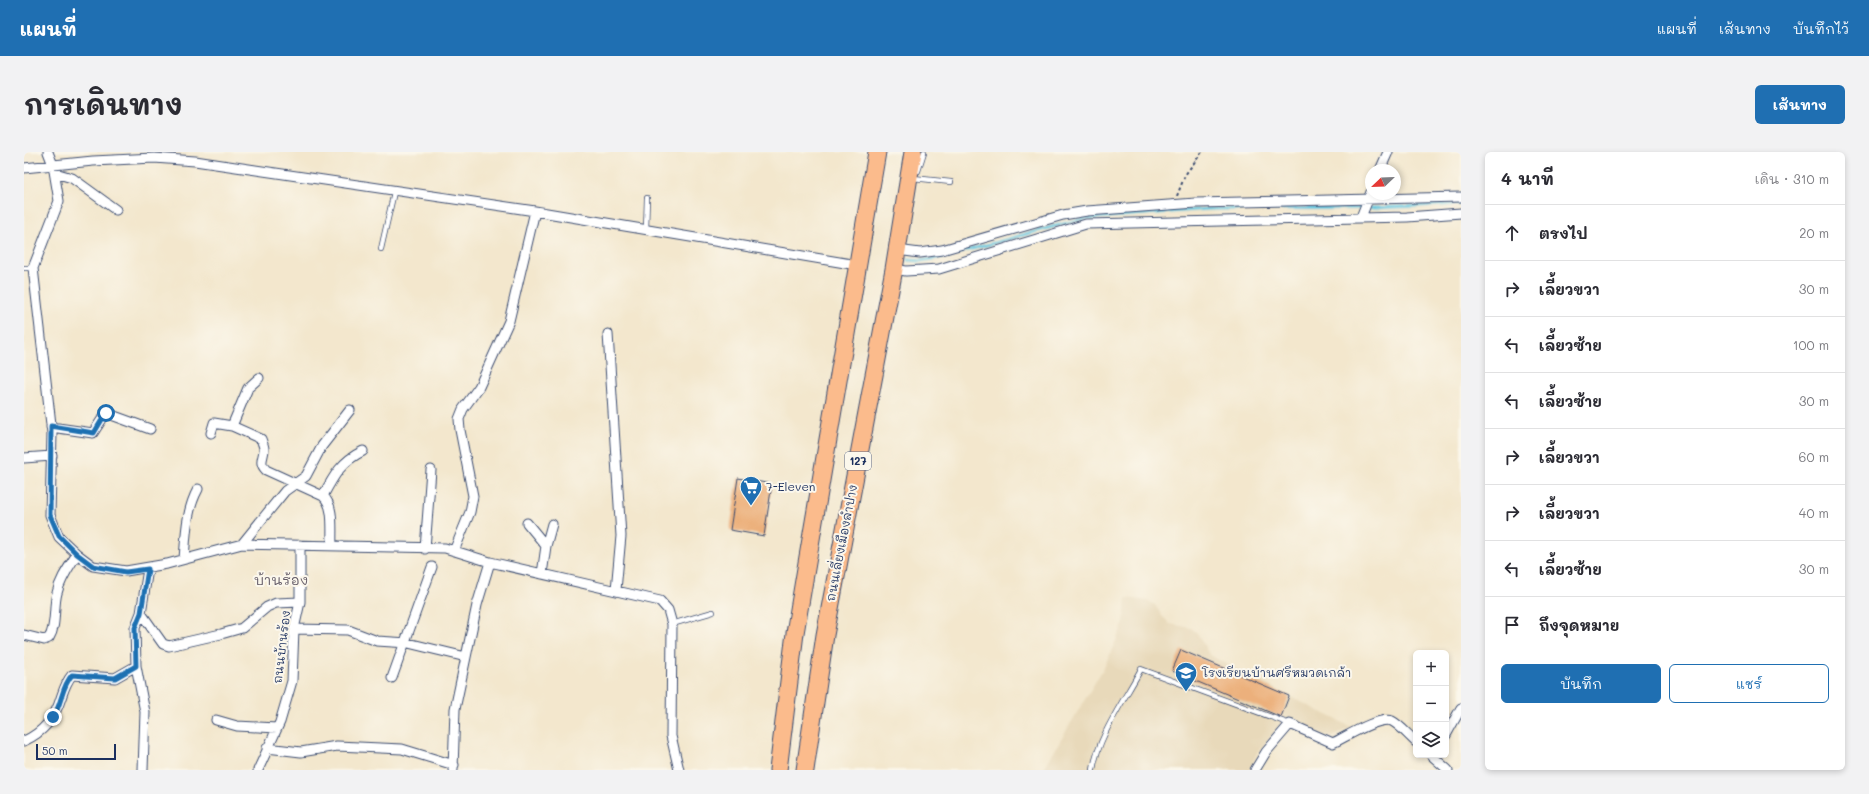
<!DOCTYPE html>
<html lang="th">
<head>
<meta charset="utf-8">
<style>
  :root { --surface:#fff; --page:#f2f2f3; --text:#2b2b33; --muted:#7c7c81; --line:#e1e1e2; --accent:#1f6fb2 }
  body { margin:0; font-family:Mali,"Playpen Sans Thai",sans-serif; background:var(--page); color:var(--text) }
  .controls { position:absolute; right:12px; bottom:12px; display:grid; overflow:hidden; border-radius:6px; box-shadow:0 2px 6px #0003 }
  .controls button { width:36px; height:36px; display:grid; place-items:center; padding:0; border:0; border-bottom:1px solid var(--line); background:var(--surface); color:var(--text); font:20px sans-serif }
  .compass { position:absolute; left:1341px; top:12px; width:36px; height:36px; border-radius:50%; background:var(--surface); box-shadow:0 2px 6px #0003; rotate:247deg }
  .scale { position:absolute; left:12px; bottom:10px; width:80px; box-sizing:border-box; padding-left:4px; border:2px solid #1b2f5e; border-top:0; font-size:11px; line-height:14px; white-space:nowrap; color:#1b2f5e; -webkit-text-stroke:3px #fbf7ec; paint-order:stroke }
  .stop { position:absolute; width:12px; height:12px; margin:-9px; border:3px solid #1f6fb2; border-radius:50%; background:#fff }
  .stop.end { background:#1f6fb2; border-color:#fff; box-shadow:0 1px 4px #0008 }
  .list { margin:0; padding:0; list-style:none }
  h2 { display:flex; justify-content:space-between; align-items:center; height:52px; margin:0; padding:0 16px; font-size:17px }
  h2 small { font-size:13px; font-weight:400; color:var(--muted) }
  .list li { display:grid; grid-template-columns:26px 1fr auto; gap:12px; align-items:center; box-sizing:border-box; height:56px; padding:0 16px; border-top:1px solid var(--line) }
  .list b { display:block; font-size:15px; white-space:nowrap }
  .list em { font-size:13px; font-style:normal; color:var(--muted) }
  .actions { display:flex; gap:8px; padding:12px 16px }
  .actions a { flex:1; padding:9px 0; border:1px solid var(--accent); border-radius:6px; text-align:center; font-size:14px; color:var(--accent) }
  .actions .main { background:var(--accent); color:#fff }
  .icon { flex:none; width:22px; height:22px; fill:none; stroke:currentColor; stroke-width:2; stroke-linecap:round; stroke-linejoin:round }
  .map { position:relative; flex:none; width:1437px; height:618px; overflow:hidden; border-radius:6px }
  header { display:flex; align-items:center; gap:24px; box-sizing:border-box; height:56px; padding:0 20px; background:var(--accent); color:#fff }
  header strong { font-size:19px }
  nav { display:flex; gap:22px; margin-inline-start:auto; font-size:14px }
  .intro { display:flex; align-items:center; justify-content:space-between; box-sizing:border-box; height:96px; padding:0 24px }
  h1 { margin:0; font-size:28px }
  .button { padding:10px 18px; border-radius:6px; background:var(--accent); color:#fff; font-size:14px; font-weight:700 }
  main { display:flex; gap:24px; padding:0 24px }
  aside { flex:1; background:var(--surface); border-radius:6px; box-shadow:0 2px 6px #0003 }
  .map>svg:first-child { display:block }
  .built { fill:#e8d9ba }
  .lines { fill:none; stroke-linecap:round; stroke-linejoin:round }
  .stream { stroke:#63c7e1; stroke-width:3 }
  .building { fill:#ecb07c }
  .lane-casing { stroke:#3b4b6f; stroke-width:6 }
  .street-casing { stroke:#3b4b6f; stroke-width:11 }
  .highway-casing { stroke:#3b4b6f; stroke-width:19 }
  .path { stroke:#3b4b6f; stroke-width:2; stroke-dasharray:3 3; stroke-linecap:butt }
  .lane { stroke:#fff; stroke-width:4.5 }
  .street { stroke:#fff; stroke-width:9 }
  .highway { stroke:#fbbb8c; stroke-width:17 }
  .route { stroke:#1f6fb2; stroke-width:5 }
  .labels { text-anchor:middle; stroke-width:4; stroke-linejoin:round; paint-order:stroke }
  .shield { fill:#fbf7ec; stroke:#5e6b89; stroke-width:1 }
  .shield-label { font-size:11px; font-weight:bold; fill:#1b2f5e }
  .poi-label { font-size:12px; fill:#1b2f5e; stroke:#fbf7ec; text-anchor:start }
  .street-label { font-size:12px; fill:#1b2f5e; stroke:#fbf7ec }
  .quarter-label { font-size:14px; fill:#645c68; stroke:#fbf7ec }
</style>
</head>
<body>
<header>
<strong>แผนที่</strong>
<nav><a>แผนที่</a><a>เส้นทาง</a><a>บันทึกไว้</a></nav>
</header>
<div class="intro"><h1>การเดินทาง</h1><a class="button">เส้นทาง</a></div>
<main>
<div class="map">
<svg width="1437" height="618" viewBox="0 0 1437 618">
  <rect width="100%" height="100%" fill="#fbf7ec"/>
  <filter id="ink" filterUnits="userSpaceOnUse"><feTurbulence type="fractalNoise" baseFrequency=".025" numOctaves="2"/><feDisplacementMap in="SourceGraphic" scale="8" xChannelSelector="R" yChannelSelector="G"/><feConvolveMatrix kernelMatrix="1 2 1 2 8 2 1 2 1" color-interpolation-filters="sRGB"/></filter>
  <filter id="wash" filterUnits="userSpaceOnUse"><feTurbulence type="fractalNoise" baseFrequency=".012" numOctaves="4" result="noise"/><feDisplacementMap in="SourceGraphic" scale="16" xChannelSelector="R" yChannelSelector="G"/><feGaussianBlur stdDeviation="0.9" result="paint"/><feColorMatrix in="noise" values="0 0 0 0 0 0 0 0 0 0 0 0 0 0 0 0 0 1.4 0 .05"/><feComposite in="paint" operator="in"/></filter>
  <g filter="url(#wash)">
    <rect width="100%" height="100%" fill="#f3e7cd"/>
    <path class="built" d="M1102 446 1124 449 1131 453 1138 464 1146 472 1167 476 1173 481 1185 502 1196 509 1327 575 1308 585 1301 584 1263 565 1234 599 1225 618H1019L1079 517 1100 471Z"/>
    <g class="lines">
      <path class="stream" d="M884 108 896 109 919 105 1057 67 1184 57 1348 56 1437 52"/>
    </g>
    <g id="blocks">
      <path class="building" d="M714 326 748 332 740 384 706 378Z
        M1157 498 1265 544 1257 565 1148 519Z"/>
    </g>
  </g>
  <g filter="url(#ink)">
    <use href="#blocks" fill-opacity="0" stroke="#3b4b6f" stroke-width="1"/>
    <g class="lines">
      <g class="lane-casing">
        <path id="lane" d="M894 19 900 0
          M889 26 927 30
          M622 78 623 46
          M357 97 370 40
          M0 116H9
          M648 472 689 460
          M1069 618C1074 584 1101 547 1117 517L1266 572"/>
      </g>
      <g class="street-casing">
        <path id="street" d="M24 0 29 13 35 49 9 116 28 281 26 363 35 385 53 402 69 414 102 419 143 412 218 392 421 396 466 410 636 449 644 458 648 472 647 584 655 618
          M0 16 69 9 130 6 171 9 511 59 833 113
          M1356 18 1364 0
          M31 21 48 26 92 58
          M1337 65 1347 40
          M873 98 896 101 918 98 1039 63 1063 59 1172 51 1437 45
          M870 117 882 119 915 117 1062 72 1383 65 1437 61
          M584 182 597 384 592 438
          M235 226 224 236 208 274 237 287C238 290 240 294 240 297 240 306 234 310 242 318L299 344C311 354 307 379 308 394
          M27 275 69 281 82 261 126 277
          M187 281 190 271 208 274
          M0 306 28 304
          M299 344C310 323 318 309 339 299
          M503 371 522 394 518 422
          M218 392 261 339 282 324 298 294 326 258
          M522 394 528 372
          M401 397 407 318
          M430 399 446 360 449 344 436 278 435 267 439 257 455 235 485 169 511 59
          M160 407C162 383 162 359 174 337
          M117 461 139 492 145 494 197 482 218 476 243 455 252 451 276 450
          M270 477 324 478 353 489 384 491 442 505
          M0 483 20 488 25 486C33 473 29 455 33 441 36 427 45 415 53 402
          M368 526 408 415
          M192 568 213 574 253 576
          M1422 583 1437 556
          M0 589C20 580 31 566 37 546 40 537 42 530 48 523L91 526 112 514
          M243 596 277 600 313 594 378 597 430 613
          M1407 603 1424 618
          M119 618 121 560 112 514 111 476 117 461 124 417
          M234 618 256 570 268 529 270 477 276 450V393
          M429 618 431 557 453 453 466 410
          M1231 618 1242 600 1266 572 1309 591C1322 585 1354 564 1368 569 1376 573 1385 584 1392 590"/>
      </g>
      <g class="highway-casing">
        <path id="highway" d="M754 618 771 481 853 0
          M781 618 801 483 870 117 889 0"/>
      </g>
      <path class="path" d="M1153 44 1161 23 1178 0"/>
      <use href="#lane" class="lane"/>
      <use href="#street" class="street"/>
      <use href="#highway" class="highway"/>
    </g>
  </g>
  <g class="lines" filter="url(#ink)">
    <path class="route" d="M29 565C38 553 37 535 48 523L91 526 112 514 111 476 117 461 124 417 102 420 69 414 53 402 35 384 26 363 27 274 70 281 82 261"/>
  </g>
  <defs>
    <g id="supermarket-pin" transform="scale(1.15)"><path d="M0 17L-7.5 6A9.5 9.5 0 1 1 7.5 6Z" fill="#1f6fb2" stroke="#fbf7ec"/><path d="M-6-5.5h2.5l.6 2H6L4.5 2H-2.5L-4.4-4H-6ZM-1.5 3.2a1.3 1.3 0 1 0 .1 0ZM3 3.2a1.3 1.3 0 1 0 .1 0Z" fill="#fff"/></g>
    <g id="school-pin" transform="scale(1.15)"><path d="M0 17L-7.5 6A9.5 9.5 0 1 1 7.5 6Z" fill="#1f6fb2" stroke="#fbf7ec"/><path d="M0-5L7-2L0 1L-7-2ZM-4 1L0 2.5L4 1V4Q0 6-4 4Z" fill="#fff"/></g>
  </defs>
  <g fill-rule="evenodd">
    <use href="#supermarket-pin" x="727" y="335"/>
    <use href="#school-pin" x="1162" y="521"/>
  </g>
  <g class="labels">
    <rect class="shield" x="821" y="300" width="26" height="18" rx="3"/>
    <g class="shield-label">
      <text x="834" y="313">127</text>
    </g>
    <g class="poi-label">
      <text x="742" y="339">7-Eleven</text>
      <text x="1178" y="525">โรงเรียนบ้านศรีหมวดเกล้า</text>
    </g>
    <g class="street-label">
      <text transform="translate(818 391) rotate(-79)" y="4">ถนนเลี่ยงเมืองลำปาง</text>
      <text transform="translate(258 495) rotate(-83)" y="4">ถนนบ้านร้อง</text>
    </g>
    <g class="quarter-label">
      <text x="257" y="433">บ้านร้อง</text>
    </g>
  </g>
</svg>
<div class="controls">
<button>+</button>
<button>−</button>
<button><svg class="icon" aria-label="layers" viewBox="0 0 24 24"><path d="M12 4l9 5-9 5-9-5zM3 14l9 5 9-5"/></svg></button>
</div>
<svg class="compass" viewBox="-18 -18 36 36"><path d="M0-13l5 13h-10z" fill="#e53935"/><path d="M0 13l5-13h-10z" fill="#7c7c81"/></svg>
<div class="scale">50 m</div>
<div class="stop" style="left:82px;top:261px"></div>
<div class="stop end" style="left:29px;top:565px"></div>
</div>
<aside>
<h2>4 นาที<small>เดิน · 310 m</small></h2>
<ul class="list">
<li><svg class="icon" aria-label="ahead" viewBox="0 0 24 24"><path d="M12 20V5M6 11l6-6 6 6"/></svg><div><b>ตรงไป</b></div><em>20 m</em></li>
<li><svg class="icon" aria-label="right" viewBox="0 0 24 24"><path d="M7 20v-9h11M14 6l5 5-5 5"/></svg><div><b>เลี้ยวขวา</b></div><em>30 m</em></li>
<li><svg class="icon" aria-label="left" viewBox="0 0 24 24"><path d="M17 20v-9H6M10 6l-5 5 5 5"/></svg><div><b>เลี้ยวซ้าย</b></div><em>100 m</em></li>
<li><svg class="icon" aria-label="left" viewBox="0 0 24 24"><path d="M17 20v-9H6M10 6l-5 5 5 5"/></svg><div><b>เลี้ยวซ้าย</b></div><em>30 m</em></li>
<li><svg class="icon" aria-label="right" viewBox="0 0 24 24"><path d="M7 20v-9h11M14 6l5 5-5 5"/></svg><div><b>เลี้ยวขวา</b></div><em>60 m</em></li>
<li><svg class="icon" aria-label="right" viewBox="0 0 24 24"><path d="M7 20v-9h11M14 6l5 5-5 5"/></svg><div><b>เลี้ยวขวา</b></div><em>40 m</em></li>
<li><svg class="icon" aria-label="left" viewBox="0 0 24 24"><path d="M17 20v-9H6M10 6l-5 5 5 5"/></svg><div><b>เลี้ยวซ้าย</b></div><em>30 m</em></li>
<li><svg class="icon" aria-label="arrive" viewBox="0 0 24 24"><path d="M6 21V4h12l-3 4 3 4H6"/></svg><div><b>ถึงจุดหมาย</b></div></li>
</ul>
<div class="actions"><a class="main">บันทึก</a><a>แชร์</a></div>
</aside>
</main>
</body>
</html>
